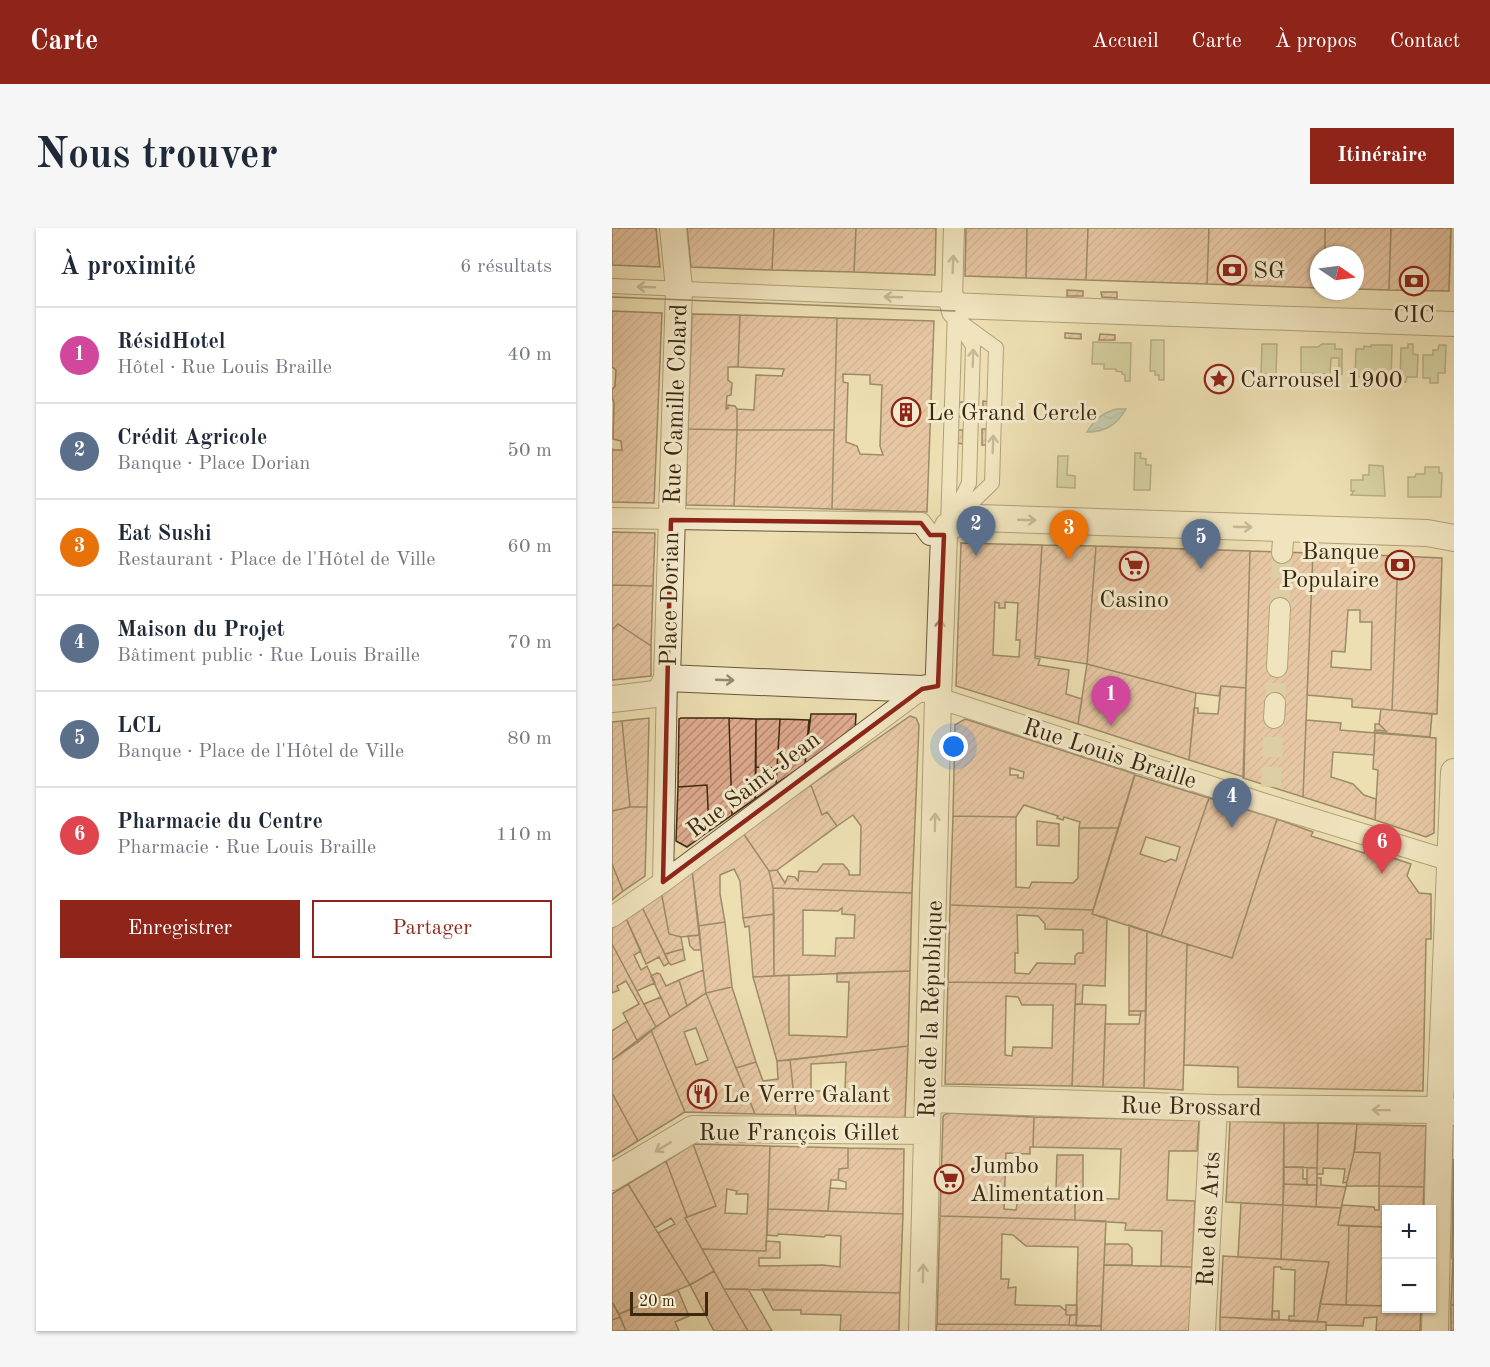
<!DOCTYPE html>
<html lang="fr">
<head>
<meta charset="utf-8">
<style>
  :root { --surface:#fff; --page:#f6f6f7; --text:#1f2937; --muted:#747a83; --line:#e0e1e3; --accent:#8f2418 }
  body { margin:0; font-family:"Old Standard TT",serif; background:var(--page); color:var(--text) }
  .controls { position:absolute; right:18px; bottom:18px; display:grid; overflow:hidden; border-radius:0px; box-shadow:0 2px 4px #0004 }
  .controls button { width:54px; height:54px; display:grid; place-items:center; padding:0; border:0; border-bottom:2px solid var(--line); background:var(--surface); color:var(--text); font:30px sans-serif }
  .compass { position:absolute; left:698px; top:18px; width:54px; height:54px; border-radius:50%; background:var(--surface); box-shadow:0 2px 4px #0004; rotate:103deg }
  .scale { position:absolute; left:18px; bottom:15px; width:78px; box-sizing:border-box; padding-left:6px; border:3px solid #3b280d; border-top:0; font-size:16px; line-height:21px; white-space:nowrap; color:#3b280d; -webkit-text-stroke:4px #f3eacd; paint-order:stroke }
  .you { position:absolute; left:342px; top:519px; width:21px; height:21px; margin:-15px; border:4px solid #fff; border-radius:50%; background:#1a73e8; box-shadow:0 0 0 9px #1a73e833 }
  .badge { display:grid; place-items:center; width:39px; height:39px; border-radius:50%; background:var(--accent); color:#fff; font-size:20px; font-weight:700 }
  .pin { position:absolute; translate:-50% -50px; filter:drop-shadow(0 2px 3px #0008) }
  .pin::after { content:''; position:absolute; top:32px; width:21px; height:18px; background:inherit; clip-path:polygon(0 0,100% 0,50% 100%) }
  .list { margin:0; padding:0; list-style:none }
  h2 { display:flex; justify-content:space-between; align-items:center; height:78px; margin:0; padding:0 24px; font-size:26px }
  h2 small { font-size:20px; font-weight:400; color:var(--muted) }
  .list li { display:grid; grid-template-columns:39px 1fr auto; gap:18px; align-items:center; box-sizing:border-box; height:96px; padding:0 24px; border-top:2px solid var(--line) }
  .list b { display:block; font-size:22px; white-space:nowrap }
  .list p { margin:0; font-size:20px; white-space:nowrap; color:var(--muted) }
  .list em { font-size:20px; font-style:normal; color:var(--muted) }
  .actions { display:flex; gap:12px; padding:18px 24px }
  .actions a { flex:1; padding:14px 0; border:2px solid var(--accent); border-radius:0px; text-align:center; font-size:21px; color:var(--accent) }
  .actions .main { background:var(--accent); color:#fff }
  .map { position:relative; flex:none; width:842px; height:1103px; overflow:hidden; border-radius:0px }
  header { display:flex; align-items:center; gap:36px; box-sizing:border-box; height:84px; padding:0 30px; background:var(--accent); color:#fff }
  header strong { font-size:28px }
  nav { display:flex; gap:33px; margin-inline-start:auto; font-size:21px }
  .intro { display:flex; align-items:center; justify-content:space-between; box-sizing:border-box; height:144px; padding:0 36px }
  h1 { margin:0; font-size:42px }
  .button { padding:15px 27px; border-radius:0px; background:var(--accent); color:#fff; font-size:21px; font-weight:700 }
  main { display:flex; gap:36px; padding:0 36px }
  aside { flex:1; background:var(--surface); border-radius:0px; box-shadow:0 2px 4px #0004 }
  .map>svg:first-child { display:block }
  .green { fill:#bbc18a; stroke:#7b744c; stroke-width:1.5 }
  .water { fill:url(#water-waves); stroke:#73816d; stroke-width:1.5 }
  .building { fill:url(#building-hatch); stroke:#3b280d; stroke-width:1.5; fill-rule:evenodd }
  .lines { fill:none; stroke-linecap:round; stroke-linejoin:round }
  .pedestrian-tunnel { stroke:#c9ba91; stroke-width:20; stroke-dasharray:20 10; stroke-linecap:butt }
  .service-casing { stroke:#685636; stroke-width:16 }
  .pedestrian-casing { stroke:#685636; stroke-width:22 }
  .minor-casing { stroke:#685636; stroke-width:28 }
  .service { stroke:#f3eacd; stroke-width:14 }
  .pedestrian { stroke:#f3eacd; stroke-width:20 }
  .minor { stroke:#f3eacd; stroke-width:26 }
  .tram { stroke:#3b280d; stroke-width:1.5 }
  .oneway { stroke:#97896d }
  .marked { fill:none; stroke:#8f2418; stroke-width:4.5; stroke-linejoin:round }
  .labels { text-anchor:middle; stroke-width:6; stroke-linejoin:round; paint-order:stroke }
  .poi-label { font-size:24px; fill:#3b280d; stroke:#f3eacd; text-anchor:start }
  .street-label { font-size:24px; fill:#3b280d; stroke:#f3eacd }
</style>
</head>
<body>
<header>
<strong>Carte</strong>
<nav><a>Accueil</a><a>Carte</a><a>À propos</a><a>Contact</a></nav>
</header>
<div class="intro"><h1>Nous trouver</h1><a class="button">Itinéraire</a></div>
<main>
<aside>
<h2>À proximité<small>6 résultats</small></h2>
<ul class="list">
<li><span class="badge" style="background:#d1479c">1</span><div><b>RésidHotel</b><p>Hôtel · Rue Louis Braille</p></div><em>40 m</em></li>
<li><span class="badge" style="background:#5c6f8a">2</span><div><b>Crédit Agricole</b><p>Banque · Place Dorian</p></div><em>50 m</em></li>
<li><span class="badge" style="background:#e8710a">3</span><div><b>Eat Sushi</b><p>Restaurant · Place de l'Hôtel de Ville</p></div><em>60 m</em></li>
<li><span class="badge" style="background:#5c6f8a">4</span><div><b>Maison du Projet</b><p>Bâtiment public · Rue Louis Braille</p></div><em>70 m</em></li>
<li><span class="badge" style="background:#5c6f8a">5</span><div><b>LCL</b><p>Banque · Place de l'Hôtel de Ville</p></div><em>80 m</em></li>
<li><span class="badge" style="background:#e0444e">6</span><div><b>Pharmacie du Centre</b><p>Pharmacie · Rue Louis Braille</p></div><em>110 m</em></li>
</ul>
<div class="actions"><a class="main">Enregistrer</a><a>Partager</a></div>
</aside>
<div class="map">
<svg width="842" height="1103" viewBox="0 0 842 1103">
  <defs>
    <pattern id="water-waves" width="16" height="10" patternUnits="userSpaceOnUse" patternTransform="scale(1.5)"><rect width="16" height="10" fill="#99bdad"/><path d="M0 5q4-4 8 0t8 0" fill="none" stroke="#7e9a8b"/></pattern>
    <pattern id="building-hatch" width="6" height="6" patternUnits="userSpaceOnUse" patternTransform="scale(1.5)"><rect width="6" height="6" fill="#e0ab90"/><path d="M-1 1l2-2M0 6l6-6M5 7l2-2" fill="none" stroke="#b78b74"/></pattern>
  </defs>
  <rect width="100%" height="100%" fill="#eddfb2"/>
  <filter id="stains"><feTurbulence type="fractalNoise" baseFrequency=".00333" numOctaves="4"/><feColorMatrix values="0 0 0 0 .2 0 0 0 0 .09 0 0 0 0 .02 0 0 0 .5 -.17"/></filter>
  <radialGradient id="worn" r=".72"><stop offset=".6" stop-color="#630" stop-opacity="0"/><stop offset="1" stop-color="#630" stop-opacity=".3"/></radialGradient>
  <path class="green" d="M539 112H552V152H547V147H543V143H538Z
    M481 114 519 115 518 153H513V147L510 146V144L504 143V141H492V136H480Z
    M650 116H665L664 146H649Z
    M710 116H723V121H730V146H724L723 143H727V130H719L718 146 689 145V119H706Z
    M796 116H801V126L806 127 805 149H795L794 154H788L789 120H796Z
    M759 117H780L779 155 751 154 752 149H743L744 121H752V118L759 119Z
    M827 117H834L833 145H826V155H818V150H811V127H821V122H826Z
    M523 225H529L528 230 534 231V237H539L538 262H522Z
    M446 228H456L455 247 463 248V260L445 259Z
    M757 237 771 238 773 268 739 267 742 263H739V252H751V247H757Z
    M813 239H827V245H830L829 269H796V249H803L804 246H813Z"/>
  <path class="water" d="M505 181H514C505 197 493 204 475 204 482 192 491 184 505 181Z"/>
  <path class="building" d="M0 0H44L48 39 0 37Z
    M75 0H162L160 42 79 39Z
    M162 0H244L242 44 160 42Z
    M244 0H324L323 47 242 44Z
    M354 0H415L414 50 353 48Z
    M415 0H476L474 52 414 50Z
    M476 0H597L595 56 474 52Z
    M597 0H713V27H707V60L595 56Z
    M713 0H779L777 62 743 61V27H713Z
    M779 0H839L837 63 777 62Z
    M455 62 471 63V68H455Z
    M489 64H505V70L490 69Z
    M0 83 50 85 42 275 0 274V221L2 222H10L9 213 1 211 2 174 0 170V162L3 158 4 142 0 139Z
    M80 86 128 87 126 139H116V152L120 155 119 167 115 168 114 181 116 180V177L123 178 125 181V202L76 201Z
    M128 87 225 90 222 202H125V181L142 182 144 147 170 148 172 141 126 139Z
    M225 90 322 93 315 284 220 281ZM231 146 258 147V156L270 157 268 218 271 227 248 226 245 218 234 214 236 155 231 154Z
    M453 105 469 106V111L453 110Z
    M488 106 503 107V112H487Z
    M371 173 377 174V191L371 190Z
    M347 174H353L352 189H346Z
    M76 201 125 202 122 278 74 277Z
    M370 201H376L375 217H370Z
    M125 202H222L220 281 122 278Z
    M345 202H351V216L344 215Z
    M0 304 43 305 41 358 0 357Z
    M349 315 430 317 423 430 428 431 426 437 457 442 454 466 470 471 466 496 344 458ZM383 374 387 375V380H393V374L406 375 404 412H408L407 429 381 427Z
    M430 317 484 318 475 436 423 428Z
    M484 318 638 323 634 460 609 458 607 468 584 465 475 436Z
    M638 323 701 325 691 569 631 550ZM654 475 673 476 672 491 657 490Z
    M701 325 786 328 780 482 740 479V471L695 467ZM736 382H748V394H760L759 442 719 439 720 423 733 424Z
    M786 328 830 330 825 486 780 482Z
    M0 357 41 358 39 418 6 396 1 401 0 400Z
    M6 396 39 418V448L0 452V400L1 401Z
    M475 436 584 465 577 532 466 496Z
    M609 458 634 460 632 549 577 532 582 480H586V485L606 486Z
    M769 481 820 486 818 509 762 504 763 502 774 503 767 496Z
    M199 486H244L243 504 193 536Z
    M298 488 304 490 307 497 300 665 161 660 157 643 165 642 173 655 176 648 183 649 186 653 187 643 205 644 211 636H231L237 643V647H248L249 598 241 587 225 598 215 584 210 587 199 557Z
    M37 490 35 579H18L10 493Z
    M69 490H117L120 587 97 603 95 557 66 559 67 491Z
    M117 490 144 491 143 571 120 587Z
    M144 491H168L165 540 144 539Z
    M168 491 197 492 193 536 164 556Z
    M353 491 523 546 506 600H467L468 594 452 589 451 592 445 590 446 588 412 577 404 589 341 588 343 497ZM398 540 412 544 411 550H406V547H398Z
    M694 492 729 495 728 502 763 505 762 527 721 524 719 549 741 556 752 567 764 571 763 592 691 569Z
    M10 493 18 579 0 583V494Z
    M763 496H767L774 503 763 502Z
    M763 505 824 510 822 605 814 609 763 592 766 542 761 541Z
    M144 539 165 540 164 556 143 571Z
    M523 547 597 570 549 708 480 686ZM534 609 568 619 564 633 559 631 553 634 528 626Z
    M95 557 97 603 75 619 64 613 66 559Z
    M199 557 210 587 215 584 225 598 165 642 157 643 131 605Z
    M597 570 665 591 620 730 549 708Z
    M18 579H35L33 648 11 663 0 636V583Z
    M341 588 404 589V659L417 660 420 654 461 655 466 650 467 600H506L481 682 338 677Z
    M665 591 701 604 699 608 752 625 754 621 799 636 795 648 807 665 819 666V711H814L811 863 626 859V839L572 837 575 716 620 730Z
    M425 593 447 596V618L425 617Z
    M131 605 157 643 161 660 162 686 131 690 128 653 122 641 108 647V666L113 694 86 698 80 641Z
    M0 636 11 663 0 672Z
    M80 641 88 707 69 709 57 706 49 663Z
    M161 660 300 665 298 743 162 748ZM230 680V686L243 687 242 710H224L223 728 191 727V682L226 683Z
    M49 663 57 706 69 709 71 721 53 726 29 677Z
    M29 677 57 735 52 738 47 729 34 736 13 688Z
    M338 677 481 682 480 686 495 690 493 758 471 757 470 776H463L464 756 336 754ZM405 687 426 688 433 696V701L471 702V725H466L463 728V736L425 735 417 746 403 745V725H406Z
    M162 686V748L141 749 137 698 133 699 131 690Z
    M13 688 29 723 22 727 29 742 35 738 43 755 25 763 0 716V698Z
    M113 694 120 759 94 765 86 698Z
    M517 697 535 703 534 783H517Z
    M535 703 575 716 571 862 532 860Z
    M88 707 89 722H82L78 718 76 708Z
    M0 716 44 799 26 814 11 785 27 776 14 753 5 758 7 762 0 765Z
    M71 721 73 732 59 737 57 735 53 726Z
    M91 742 94 765 75 778 67 752Z
    M298 743 296 818 165 833 141 749 177 747V807L235 809 237 754H225V745Z
    M45 745 48 746 54 758 67 752 75 778 58 789 39 748Z
    M336 754 464 756 460 858 333 856ZM394 768 406 769 410 777H441L440 820 401 819 400 828 393 827Z
    M120 759 144 834 124 840 94 765Z
    M94 765 124 840 143 886 73 884 39 802ZM84 800 96 832 84 837 72 804Z
    M49 769 58 789 44 799 32 776Z
    M463 776 494 777 491 859 460 858Z
    M517 783H529L528 787H517Z
    M529 783H534L532 860 491 859 493 796H527Z
    M15 793 26 814 0 832V803Z
    M39 802 73 884 26 913 0 865V832Z
    M296 818 293 890 184 887 178 832ZM234 834 233 863H199V836Z
    M178 832 184 887 143 886 124 840 144 834 151 853 166 851 165 833Z
    M0 865 26 913 0 929Z
    M337 885 422 889 421 919H418V926L394 925 392 981 404 982 405 976 413 968 463 970V992L328 988 331 889 332 887Z
    M422 889 587 892 585 923H557L555 972 583 973 580 1039 549 1038 550 1003 513 1002 514 995 463 992V970L507 971 509 921 421 919Z
    M618 893 672 895 671 977 614 974Z
    M672 895H706L705 940 672 939Z
    M706 895 745 896 743 920 735 954 731 955 733 941 711 940V946H705Z
    M745 896 814 898 812 959 767 958 768 925 742 924Z
    M81 916 158 918 154 1023 90 1021 73 990 104 978ZM115 961 125 963 124 966H136L135 986 113 985Z
    M81 916 104 978 75 989 54 933Z
    M158 918 236 920V940L227 941 226 952H219L216 983 156 981Z
    M236 920 292 921 291 986 216 983 218 960 234 961V954L226 952 227 941 236 940Z
    M742 924 768 925 767 958H734Z
    M445 927H471V963L444 962Z
    M841 932H842V971H841Z
    M54 933 75 989 73 990 102 1043 78 1057 46 1005 63 996 59 990 43 1000 16 956Z
    M672 939H691V951H695V957L672 956Z
    M695 940H705V957H695Z
    M705 950H709V957L734 959 729 980 704 979Z
    M16 956 78 1057 7 1086 0 1074V966Z
    M672 956 705 957 704 979 671 977Z
    M767 958 812 959 811 982H774V999L726 997 730 977 762 979 763 982H767Z
    M841 971H842V1033L840 1030Z
    M629 975 671 977 669 1031 626 1029Z
    M671 977 729 980 726 997 737 998 734 1077 708 1076 717 1034 669 1031Z
    M156 981 291 986 288 1065 112 1061 90 1021 154 1023V1013L168 1014V1030H147V1038L211 1037 228 1039 229 1008 214 1007 212 1009 167 1006 165 1008 155 1007Z
    M328 988 494 993 489 1098H464L466 1019 414 1018 401 1007 390 1006 389 1051H397L396 1060 404 1059 403 1077 448 1078 454 1083V1087H458L457 1097 325 1096Z
    M737 998 774 999V1078L734 1077Z
    M493 1016H516L520 1020V1037H492Z
    M611 1028 717 1034 705 1094 677 1093V1088H682L683 1042 669 1041V1039H662L660 1092 608 1089Z
    M841 1032 842 1033V1077H839Z
    M492 1037 580 1039 578 1103H489Z
    M102 1043 112 1061 136 1103H102L78 1057Z
    M112 1061H136L160 1103H136Z
    M150 1061 288 1065 287 1103H228L229 1087 189 1086V1082H161Z
    M66 1062 77 1088 63 1094 67 1103H14L7 1086Z
    M0 1074 8 1089 0 1092Z
    M708 1076 774 1078V1080H809L808 1103H764L765 1089 752 1090 751 1098 714 1097V1094H705Z
    M454 1077H465V1087H454Z
    M839 1077H842V1103H839Z
    M660 1083H667V1092H660Z
    M458 1087H465L464 1098 457 1097Z
    M8 1089 14 1103H0V1092Z
    M608 1089 714 1094V1103H608Z
    M325 1096 457 1097 489 1098V1103H324Z"/>
  <g class="lines">
    <path class="pedestrian-tunnel" d="M668 380 670 325
      M663 475 665 439
      M659 559 662 490"/>
    <g class="service-casing">
      <path id="service" d="M0 58 651 85 842 91
        M341 288 357 255 361 118 349 99
        M342 292 380 255 384 120 344 91
        M336 298 343 83 842 101"/>
    </g>
    <g class="pedestrian-casing">
      <path id="pedestrian" d="M340 72 342 0
        M0 290 309 295 318 307H332
        M670 325 672 300
        M665 439 668 380
        M326 470 653 576 839 633
        M662 490 663 475
        M51 654 55 450
        M0 689 51 654 310 461"/>
    </g>
    <g class="minor-casing">
      <path id="minor" d="M340 72 343 83
        M55 450 310 461 326 458
        M0 471 43 466 50 461 55 450 67 60 61 0
        M316 871 602 880 828 882 842 884
        M0 949 81 901 315 903
        M310 1103 326 470 332 307 336 298 366 290 815 305 842 310
        M590 1103 602 880
        M823 1103 828 882 842 544"/>
    </g>
    <use href="#service" class="service"/>
    <use href="#pedestrian" class="pedestrian"/>
    <use href="#minor" class="minor"/>
    <path class="tram" d="M0 69 343 83"/>
  </g>
  <defs><path id="oneway-shaft" d="M-6 0H5M1.5-3L5.5 0L1.5 3" fill="none" stroke-width="1.6" stroke-linecap="round" stroke-linejoin="round" transform="scale(1.5)"/></defs>
  <g class="oneway">
    <use href="#oneway-shaft" transform="translate(341 36) rotate(-88)"/>
    <use href="#oneway-shaft" transform="translate(34 59) rotate(-178)"/>
    <use href="#oneway-shaft" transform="translate(281 69) rotate(-178)"/>
    <use href="#oneway-shaft" transform="translate(361 130) rotate(-88)"/>
    <use href="#oneway-shaft" transform="translate(381 216) rotate(-88)"/>
    <use href="#oneway-shaft" transform="translate(415 292) rotate(2)"/>
    <use href="#oneway-shaft" transform="translate(631 299) rotate(2)"/>
    <use href="#oneway-shaft" transform="translate(328 400) rotate(-88)"/>
    <use href="#oneway-shaft" transform="translate(113 452) rotate(2)"/>
    <use href="#oneway-shaft" transform="translate(323 594) rotate(-89)"/>
    <use href="#oneway-shaft" transform="translate(769 882) rotate(-179)"/>
    <use href="#oneway-shaft" transform="translate(51 919) rotate(149)"/>
    <use href="#oneway-shaft" transform="translate(311 1045) rotate(-89)"/>
  </g>
  <path d="M0 0H842V1103H0ZM59 292 309 295 318 307H332L326 458 310 461 51 654Z" fill="#eddfb2" fill-opacity=".55" fill-rule="evenodd"/>
  <path class="marked" d="M59 292 309 295 318 307H332L326 458 310 461 51 654Z"/>
  <defs>
    <g id="bank-ring" transform="scale(1.5)"><circle r="9.5" fill="#f3eacd" stroke="#8f2418" stroke-width="1.5"/><path d="M-6-4H6V4H-6ZM0-2.3a2.3 2.3 0 1 0 0 4.6a2.3 2.3 0 1 0 0-4.6Z" fill="#8f2418"/></g>
    <g id="sight-ring" transform="scale(1.5)"><circle r="9.5" fill="#f3eacd" stroke="#8f2418" stroke-width="1.5"/><path d="M0-6L1.8-2.2L6-1.7L2.9 1.2L3.7 5.4L0 3.3L-3.7 5.4L-2.9 1.2L-6-1.7L-1.8-2.2Z" fill="#8f2418"/></g>
    <g id="building-ring" transform="scale(1.5)"><circle r="9.5" fill="#f3eacd" stroke="#8f2418" stroke-width="1.5"/><path d="M-4-6H4V6H1V3H-1V6H-4ZM-2.5-4.3h1.7v1.8h-1.7ZM.8-4.3h1.7v1.8H.8ZM-2.5-1h1.7V.8h-1.7ZM.8-1h1.7V.8H.8Z" fill="#8f2418"/></g>
    <g id="supermarket-ring" transform="scale(1.5)"><circle r="9.5" fill="#f3eacd" stroke="#8f2418" stroke-width="1.5"/><path d="M-6-5.5h2.5l.6 2H6L4.5 2H-2.5L-4.4-4H-6ZM-1.5 3.2a1.3 1.3 0 1 0 .1 0ZM3 3.2a1.3 1.3 0 1 0 .1 0Z" fill="#8f2418"/></g>
    <g id="restaurant-ring" transform="scale(1.5)"><circle r="9.5" fill="#f3eacd" stroke="#8f2418" stroke-width="1.5"/><path d="M-5-6h1v4h1v-4h1v4h1v-4h1v5L-1.5 .5V6h-2V.5L-5-1ZM5-6V6H3V1.5H1.5Q1.5-4 5-6Z" fill="#8f2418"/></g>
  </defs>
  <g fill-rule="evenodd">
    <use href="#bank-ring" x="620" y="42"/>
    <use href="#bank-ring" x="802" y="53"/>
    <use href="#sight-ring" x="607" y="151"/>
    <use href="#building-ring" x="294" y="184"/>
    <use href="#bank-ring" x="788" y="337"/>
    <use href="#supermarket-ring" x="522" y="338"/>
    <use href="#restaurant-ring" x="90" y="866"/>
    <use href="#supermarket-ring" x="337" y="951"/>
  </g>
  <g class="labels">
    <g class="poi-label">
      <text x="641" y="50">SG</text>
      <text x="802" y="94" text-anchor="middle">CIC</text>
      <text x="628" y="159">Carrousel 1900</text>
      <text x="315" y="192">Le Grand Cercle</text>
      <text x="767" y="331" text-anchor="end">Banque<tspan x="767" dy="28">Populaire</tspan></text>
      <text x="522" y="379" text-anchor="middle">Casino</text>
      <text x="111" y="874">Le Verre Galant</text>
      <text x="358" y="945">Jumbo<tspan x="358" dy="28">Alimentation</tspan></text>
    </g>
    <g class="street-label">
      <text transform="translate(63 176) rotate(-88)" y="8">Rue Camille Colard</text>
      <text transform="translate(57 371) rotate(-89)" y="8">Place Dorian</text>
      <text transform="translate(498 525) rotate(18)" y="8">Rue Louis Braille</text>
      <text transform="translate(141 556) rotate(-37)" y="8">Rue Saint-Jean</text>
      <text transform="translate(318 781) rotate(-88)" y="8">Rue de la République</text>
      <text transform="translate(579 878) rotate(1)" y="8">Rue Brossard</text>
      <text x="187" y="912">Rue François Gillet</text>
      <text transform="translate(596 991) rotate(-87)" y="8">Rue des Arts</text>
    </g>
  </g>
  <rect width="100%" height="100%" filter="url(#stains)"/>
  <rect width="100%" height="100%" fill="url(#worn)"/>
</svg>
<div class="controls">
<button>+</button>
<button>−</button>
</div>
<svg class="compass" viewBox="-18 -18 36 36"><path d="M0-13l5 13h-10z" fill="#e53935"/><path d="M0 13l5-13h-10z" fill="#747a83"/></svg>
<div class="scale">20 m</div>
<div class="you"></div>
<div class="pin badge" style="left:499px;top:498px;background:#d1479c">1</div>
<div class="pin badge" style="left:364px;top:328px;background:#5c6f8a">2</div>
<div class="pin badge" style="left:457px;top:332px;background:#e8710a">3</div>
<div class="pin badge" style="left:620px;top:600px;background:#5c6f8a">4</div>
<div class="pin badge" style="left:589px;top:341px;background:#5c6f8a">5</div>
<div class="pin badge" style="left:770px;top:646px;background:#e0444e">6</div>
</div>
</main>
</body>
</html>
